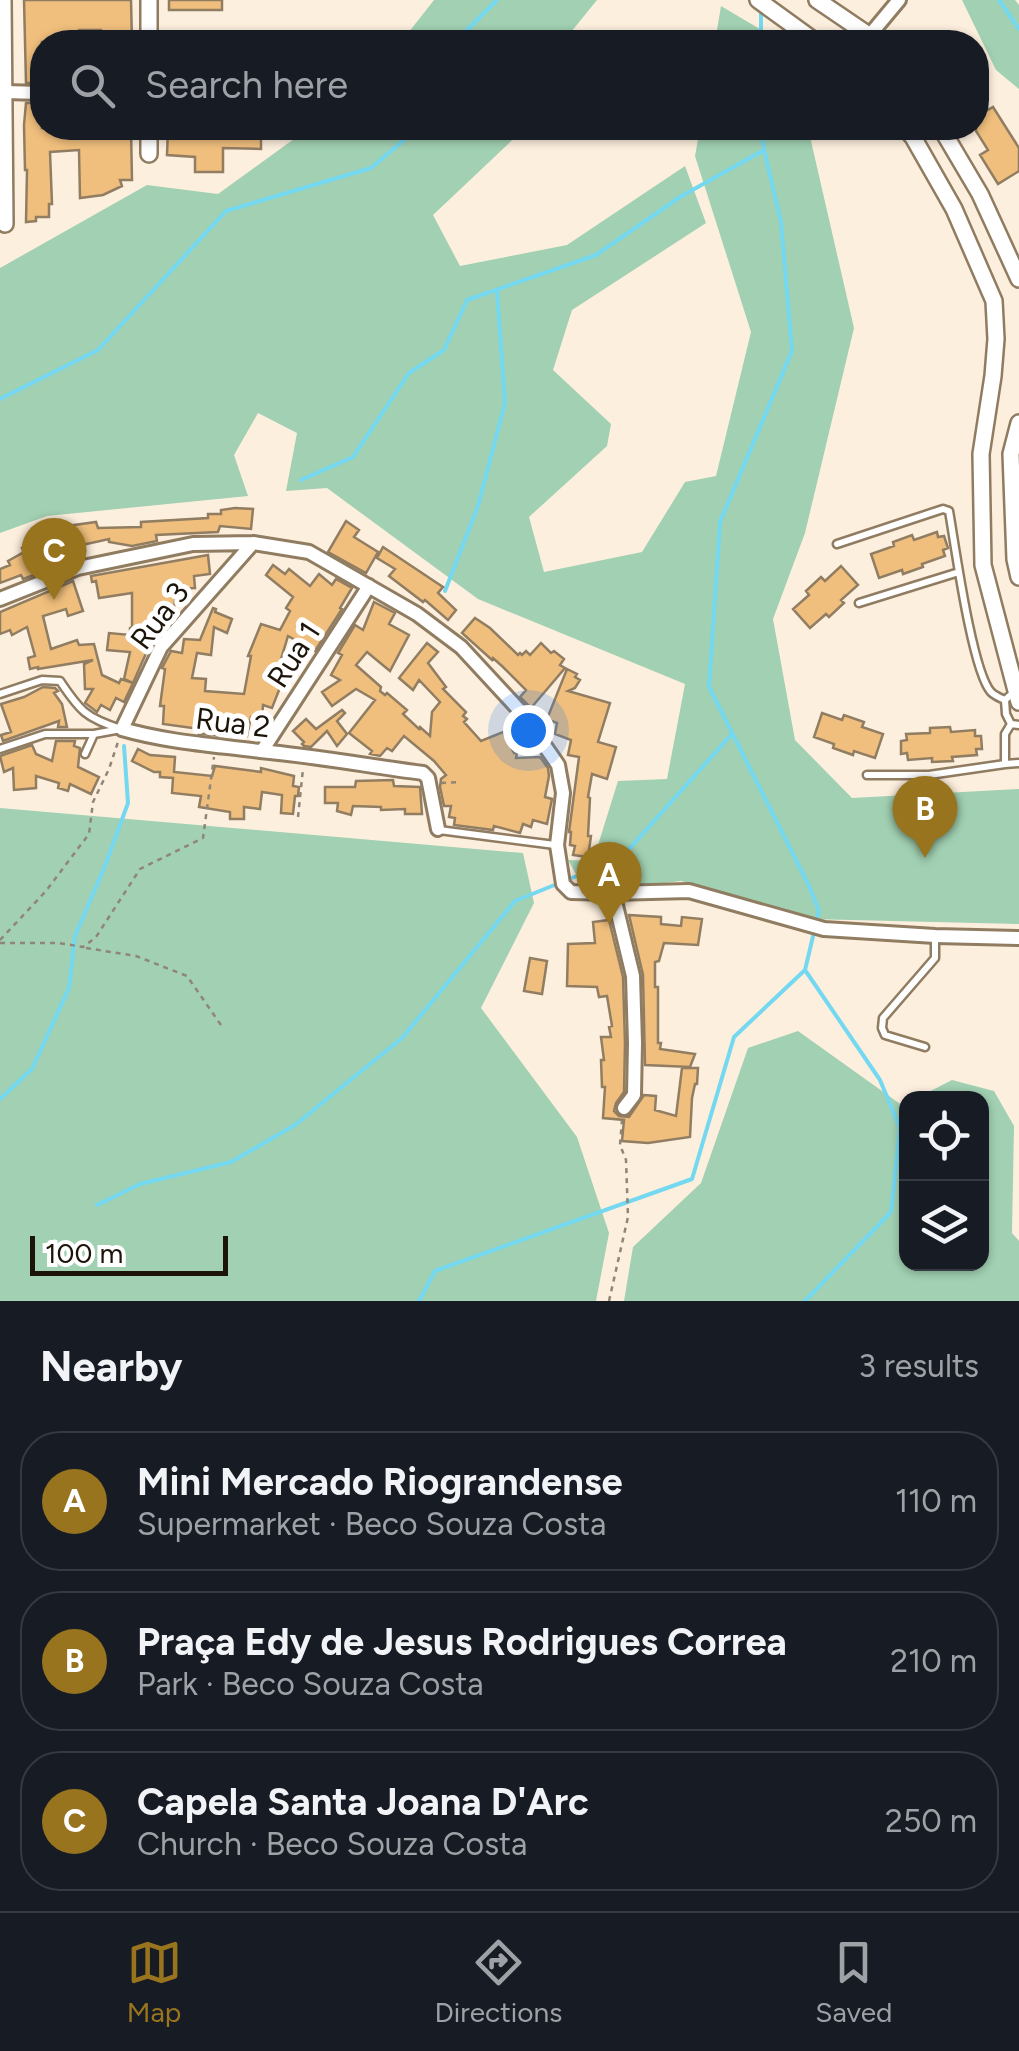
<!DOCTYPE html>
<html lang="en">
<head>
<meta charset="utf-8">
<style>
  :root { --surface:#171b24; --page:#242831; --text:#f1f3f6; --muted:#9ea1a6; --line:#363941; --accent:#97741d }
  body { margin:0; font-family:Figtree,sans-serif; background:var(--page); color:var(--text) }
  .controls { position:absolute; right:30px; bottom:30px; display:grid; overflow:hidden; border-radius:20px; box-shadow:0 2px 8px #0004 }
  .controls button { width:90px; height:90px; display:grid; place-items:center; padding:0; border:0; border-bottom:2px solid var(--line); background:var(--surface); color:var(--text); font:50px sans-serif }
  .scale { position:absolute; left:30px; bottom:25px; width:198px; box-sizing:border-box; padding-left:10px; border:5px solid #1c1409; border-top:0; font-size:28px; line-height:35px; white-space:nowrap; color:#1c1409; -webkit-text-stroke:8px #fff; paint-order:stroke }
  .you { position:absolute; left:528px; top:730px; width:35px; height:35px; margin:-25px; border:8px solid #fff; border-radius:50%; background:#1a73e8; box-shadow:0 0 0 15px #1a73e833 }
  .badge { display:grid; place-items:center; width:65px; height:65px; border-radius:50%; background:var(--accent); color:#fff; font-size:32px; font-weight:700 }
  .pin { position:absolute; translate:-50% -82px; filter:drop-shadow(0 2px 5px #0008) }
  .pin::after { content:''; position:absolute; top:52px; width:35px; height:30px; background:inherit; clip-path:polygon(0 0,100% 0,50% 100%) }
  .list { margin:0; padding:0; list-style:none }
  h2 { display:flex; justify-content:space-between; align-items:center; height:130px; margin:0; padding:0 40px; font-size:42px }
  h2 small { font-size:32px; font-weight:400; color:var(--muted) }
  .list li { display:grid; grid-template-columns:65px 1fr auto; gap:30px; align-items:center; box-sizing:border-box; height:140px; margin:0 20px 20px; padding:0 20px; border:2px solid var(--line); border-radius:40px }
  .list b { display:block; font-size:38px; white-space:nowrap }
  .list p { margin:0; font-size:32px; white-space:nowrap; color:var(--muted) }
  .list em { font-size:32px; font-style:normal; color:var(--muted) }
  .icon { flex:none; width:55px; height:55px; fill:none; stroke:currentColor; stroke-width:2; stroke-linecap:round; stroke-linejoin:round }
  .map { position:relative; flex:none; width:1019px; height:1301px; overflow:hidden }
  .search { position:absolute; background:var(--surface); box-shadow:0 2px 8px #0004; left:30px; right:30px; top:30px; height:110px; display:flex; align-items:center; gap:25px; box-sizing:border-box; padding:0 35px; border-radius:40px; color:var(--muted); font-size:38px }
  .sheet { height:610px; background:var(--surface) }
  nav { display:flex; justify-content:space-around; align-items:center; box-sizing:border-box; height:140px; border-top:2px solid var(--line); background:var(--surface); font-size:28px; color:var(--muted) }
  nav a { display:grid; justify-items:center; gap:5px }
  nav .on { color:var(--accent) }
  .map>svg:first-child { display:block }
  .green { fill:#a1d0b2 }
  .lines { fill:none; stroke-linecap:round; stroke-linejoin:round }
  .stream { stroke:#74d8f1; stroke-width:4 }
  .building { fill:#f0bf7d; stroke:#917d62; stroke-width:2.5 }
  .service-casing { stroke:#907c61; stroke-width:11 }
  .minor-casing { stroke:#907c61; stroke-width:18 }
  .tertiary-casing { stroke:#907c61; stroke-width:20 }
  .path { stroke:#908577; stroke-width:2.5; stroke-dasharray:5 5; stroke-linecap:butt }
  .service { stroke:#fff; stroke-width:6 }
  .minor { stroke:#fff; stroke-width:12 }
  .tertiary { stroke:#fff; stroke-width:15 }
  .labels { text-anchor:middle; stroke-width:10; stroke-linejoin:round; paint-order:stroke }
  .street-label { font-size:30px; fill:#1c1409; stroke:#fff }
</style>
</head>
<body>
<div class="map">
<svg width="1019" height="1301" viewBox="0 0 1019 1301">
  <rect width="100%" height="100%" fill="#fdefde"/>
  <path class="green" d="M434 0H597L563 42H401Z
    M962 0H1015L1019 5V89L996 70Z
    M721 6 782 42H715Z
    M309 128H525L433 215 460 266 567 245 685 166 706 223 572 310 553 370 611 424 607 446 529 517 544 572 642 552 685 482 716 476 751 332 695 156 700 128H813L811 141 854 328 805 533 773 619 795 740 852 798 1019 789V924L809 919 681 881 615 889 581 883 568 860 593 861 618 781 667 779 685 684 478 599 327 488 286 491 297 433 258 413 234 455 248 496 47 516 0 533V268L147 185 218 194Z
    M0 808 523 853 534 903 481 1008 577 1137 609 1233 596 1301H0Z
    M798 1031 903 1106 906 1104V1264H982V1098H917L952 1080 994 1091 1014 1126 1012 1233 1019 1241V1301H624L633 1247 701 1183 748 1048Z"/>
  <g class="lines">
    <path class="stream" d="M999 0 1019 29
      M458 42 461 36 497 0
      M761 42V7
      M0 399 98 350 226 211 371 168 418 128
      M301 480 353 457 409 373 444 350 467 300 596 255 680 197 764 150
      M445 591 478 506 505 403 497 290
      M0 1099 32 1069 69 988 75 936 105 866 128 803 124 746
      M97 1205 140 1184 231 1162 295 1125 402 1038 515 901 621 858 731 735
      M419 1301 435 1271 692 1179 734 1037 805 970 819 911 809 886 709 687 720 522 792 351 781 222 764 150 762 128
      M805 1301 891 1212 900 1128 880 1080 805 970"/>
  </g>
  <path class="building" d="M24 0H131L132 42H101V30H79V42H42V83H26Z
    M169 0H222V10H169Z
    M26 103H42V128H52V130L131 128 132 180H120L122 186 103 195 80 198 79 150 50 152 52 204H49V217H36V221L26 222 27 170H25L24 125Z
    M993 107 1019 148V171L998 184 980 155 988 150 976 131V117Z
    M168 128H228V137H261V149L223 148V172H195V157L167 155Z
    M235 508 253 509 251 529 220 526 218 532 156 535 157 541 132 546 109 542V539L73 547 72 544 49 552 51 555 38 561V567L32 569 34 575 23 579 21 575 0 583V569L10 565 8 561 24 552 22 548 50 536 49 532 67 526 96 522 98 528 141 527V522L208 518V514H221V510Z
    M346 521 359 530 354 537 378 552 366 573 328 552Z
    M937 532 938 537 944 536 948 548 943 550 945 556 922 564 923 567 903 574 902 570 879 578 871 554 894 546 893 542 912 535 914 540Z
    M383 547 443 587 438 593 456 610 448 620 425 600 423 602 389 576 395 569 377 558Z
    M208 555 210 574 194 576 195 588 176 589 174 610 156 609V637L147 651 133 683 124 679 130 652 107 650 109 633 130 635V628L132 627V593L99 598 96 581 92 582 91 576Z
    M273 565 285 574 289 569 310 586 319 574 332 585 336 579 352 588 340 608 342 609 315 651 288 636 275 679 283 680 272 708 263 705 262 718 251 717 247 736 223 732 222 736 199 734 200 729 163 724 164 706H160L165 669 162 668 171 651 182 653 184 639 200 640 213 608 216 609 215 612 232 619 227 633 214 627 211 655 197 653 192 678 206 679 205 691 244 694 251 656H248L261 624 280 630 290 611 286 608 293 597 266 575Z
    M841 566 858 585 841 600 844 603 829 617 826 614 810 628 793 609 809 595 806 591 821 577 825 581Z
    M73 581 83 611 68 616 66 609 43 616 51 649 77 640 79 645 94 644 102 675 119 683 121 679 133 683 124 702 116 698 110 710 101 705 97 712 85 703 93 689H85L84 664 93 660 38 669V667L30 669 28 658 35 656 27 627 12 635 10 630 0 634V612Z
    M374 602 395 613 389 624 409 635 390 671 367 652 356 665 381 687 380 691 385 695 387 693 407 710 403 714 419 729 420 727 430 736 432 712 440 702 419 680 413 690 399 678 427 643 438 652 428 663 446 687 443 689 466 712 463 716 467 719 464 722 481 741 503 732 514 753H517L516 758 540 757 548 768 549 776 545 797 552 799 547 824 533 820 531 827 523 824 520 833 494 826 493 830 454 825 455 818 449 817 451 806H444L440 787 441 779 446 775 434 761 404 736 392 751 387 748 380 756 370 754 372 751 349 733 375 700 356 689 332 706 322 692 340 680 331 675 342 655 338 653 355 625 363 630Z
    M475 618 490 628 518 655 520 653 522 655 526 651 530 655 541 643 551 653 554 651 564 659 560 665 565 668 531 708 520 697 526 690 503 667 493 658 492 660 462 633Z
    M567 669 577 674 575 677 580 680 575 688 568 691 610 703 598 742 616 747 607 779 592 774 588 797 590 798 588 836H591L588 857 573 855 575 846 570 845 571 832H569L579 757 568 755 571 740 555 734 557 723 547 719Z
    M43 687 55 688 58 691 54 693 62 704 67 727H58L59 721 3 741 1 735 11 732 1 704 24 697Z
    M342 710 345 713 337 721 347 734 337 746 327 731 311 747 304 746 302 744 304 742 293 731 306 719 316 729Z
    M822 713 842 720 844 715 864 722 862 727 883 734 875 758 854 751 853 755 833 748 834 744 814 737Z
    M950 727 951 732 975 730V736H981L982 749H976L977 755 952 757 953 761 932 762V758L908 760 907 753 901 754V741L907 740 906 734 930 733V728Z
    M56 741H75L74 746 80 748 78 767 99 777 91 794 70 784 68 791 58 788 59 783 36 776V788L14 790 13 768 4 772 0 756 32 745 36 754 52 761Z
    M138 749 150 755 175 757 174 772 212 776 215 766 261 772V768L294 776 293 786 299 787 298 796H295L293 814 281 813 282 795 262 792 260 809 244 807V819H230V812L199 807 201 796 172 793 173 778 160 777V772H154L132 761Z
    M393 780 394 786 420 787 422 814H405V809L381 810V807L353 806 351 815 337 811 338 803H325V787H355L356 781Z
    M629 915 661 917V924L681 926 682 917 702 919 698 945 664 943 659 961 655 962V987H658V1043H661L660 1049 695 1054 690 1067 645 1065 643 975Z
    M609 920 623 977 625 1043 624 1092 616 1103 614 1111 619 1116 629 1117 644 1095 656 1096 655 1110 676 1116 682 1068H698L697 1084H695L692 1098 690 1137 648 1143 622 1141 624 1120 603 1118 605 1087H602L601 1060H604L601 1037H611L609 1027 612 1026 607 996 599 997 597 987 567 986 568 944 595 943 593 922Z
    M530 958 547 961 542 994 524 991Z"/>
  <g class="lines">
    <g class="service-casing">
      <path id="service" d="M837 544 943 509 949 511C955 545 972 671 991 692 995 696 1000 698 1005 700L1014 692
        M859 603 959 572
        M0 694 42 680 60 681C80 711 86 718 121 729
        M1005 700 1006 714 1011 724
        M0 749 45 734H94L121 729
        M85 754 94 734
        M1005 764 1019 763
        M867 775H929L1005 764V734L1011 724 1019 725
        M439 830 555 845
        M925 1047 885 1035 882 1028 883 1018 935 958V938"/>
    </g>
    <g class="minor-casing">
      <path id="minor" d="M864 42 899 0
        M4 92 42 93
        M253 543 161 647 122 729C167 742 214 745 260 751 315 756 369 766 423 773L428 778 438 829
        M0 599 78 568 193 544 253 543 309 552 417 614 461 647 522 713 558 765 563 793 557 845 563 884 571 892 613 893 689 891 824 929 935 936 1019 938
        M262 751 369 586
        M613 893 633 976 635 1043 634 1095 624 1108"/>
    </g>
    <g class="tertiary-casing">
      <path id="tertiary" d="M3 0 5 224
        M758 0 816 42
        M817 0 870 36 875 42
        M149 42V0
        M905 128 913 137 954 209 994 301 996 339 993 376 981 454 983 565 1019 702
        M941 128 980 194 1019 279
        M149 154V128
        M1019 423 1011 454 1015 559 1019 577"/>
    </g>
    <path class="path" d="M441 783 460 782
      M298 817 303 769
      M0 940 46 891 89 834 93 802 109 769 119 739
      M0 943H59L83 947 96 937 140 869 203 838 214 757
      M86 948 136 956 187 976 223 1028
      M609 1301 628 1217 626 1160 620 1145 622 1120"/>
    <use href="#service" class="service"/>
    <use href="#minor" class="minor"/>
    <use href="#tertiary" class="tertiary"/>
  </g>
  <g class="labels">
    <g class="street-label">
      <text transform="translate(160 616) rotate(-53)" y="10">Rua 3</text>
      <text transform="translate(294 655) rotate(-57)" y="10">Rua 1</text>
      <text transform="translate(233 723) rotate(7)" y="10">Rua 2</text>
    </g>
  </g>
</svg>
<div class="controls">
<button><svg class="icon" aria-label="locate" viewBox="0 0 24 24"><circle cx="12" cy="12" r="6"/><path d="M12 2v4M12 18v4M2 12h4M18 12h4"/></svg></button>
<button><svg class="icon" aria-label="layers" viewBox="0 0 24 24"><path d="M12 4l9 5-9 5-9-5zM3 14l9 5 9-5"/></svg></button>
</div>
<div class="scale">100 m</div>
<div class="you"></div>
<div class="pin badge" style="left:609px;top:924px">A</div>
<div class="pin badge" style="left:925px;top:858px">B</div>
<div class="pin badge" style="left:54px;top:600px">C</div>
<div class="search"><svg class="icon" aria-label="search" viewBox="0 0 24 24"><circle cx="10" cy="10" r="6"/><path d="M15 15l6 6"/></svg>Search here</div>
</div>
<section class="sheet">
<h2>Nearby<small>3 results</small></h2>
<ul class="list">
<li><span class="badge">A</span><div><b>Mini Mercado Riograndense</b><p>Supermarket · Beco Souza Costa</p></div><em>110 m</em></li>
<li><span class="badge">B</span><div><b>Praça Edy de Jesus Rodrigues Correa</b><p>Park · Beco Souza Costa</p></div><em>210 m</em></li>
<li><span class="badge">C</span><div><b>Capela Santa Joana D'Arc</b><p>Church · Beco Souza Costa</p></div><em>250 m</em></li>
</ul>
</section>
<nav>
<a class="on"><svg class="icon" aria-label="map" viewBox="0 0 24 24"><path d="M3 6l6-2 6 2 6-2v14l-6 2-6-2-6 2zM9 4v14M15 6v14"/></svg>Map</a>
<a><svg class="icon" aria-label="directions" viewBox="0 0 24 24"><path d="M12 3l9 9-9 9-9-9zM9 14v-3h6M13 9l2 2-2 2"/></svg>Directions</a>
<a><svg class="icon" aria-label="saved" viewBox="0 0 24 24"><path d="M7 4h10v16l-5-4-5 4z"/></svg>Saved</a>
</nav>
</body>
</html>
